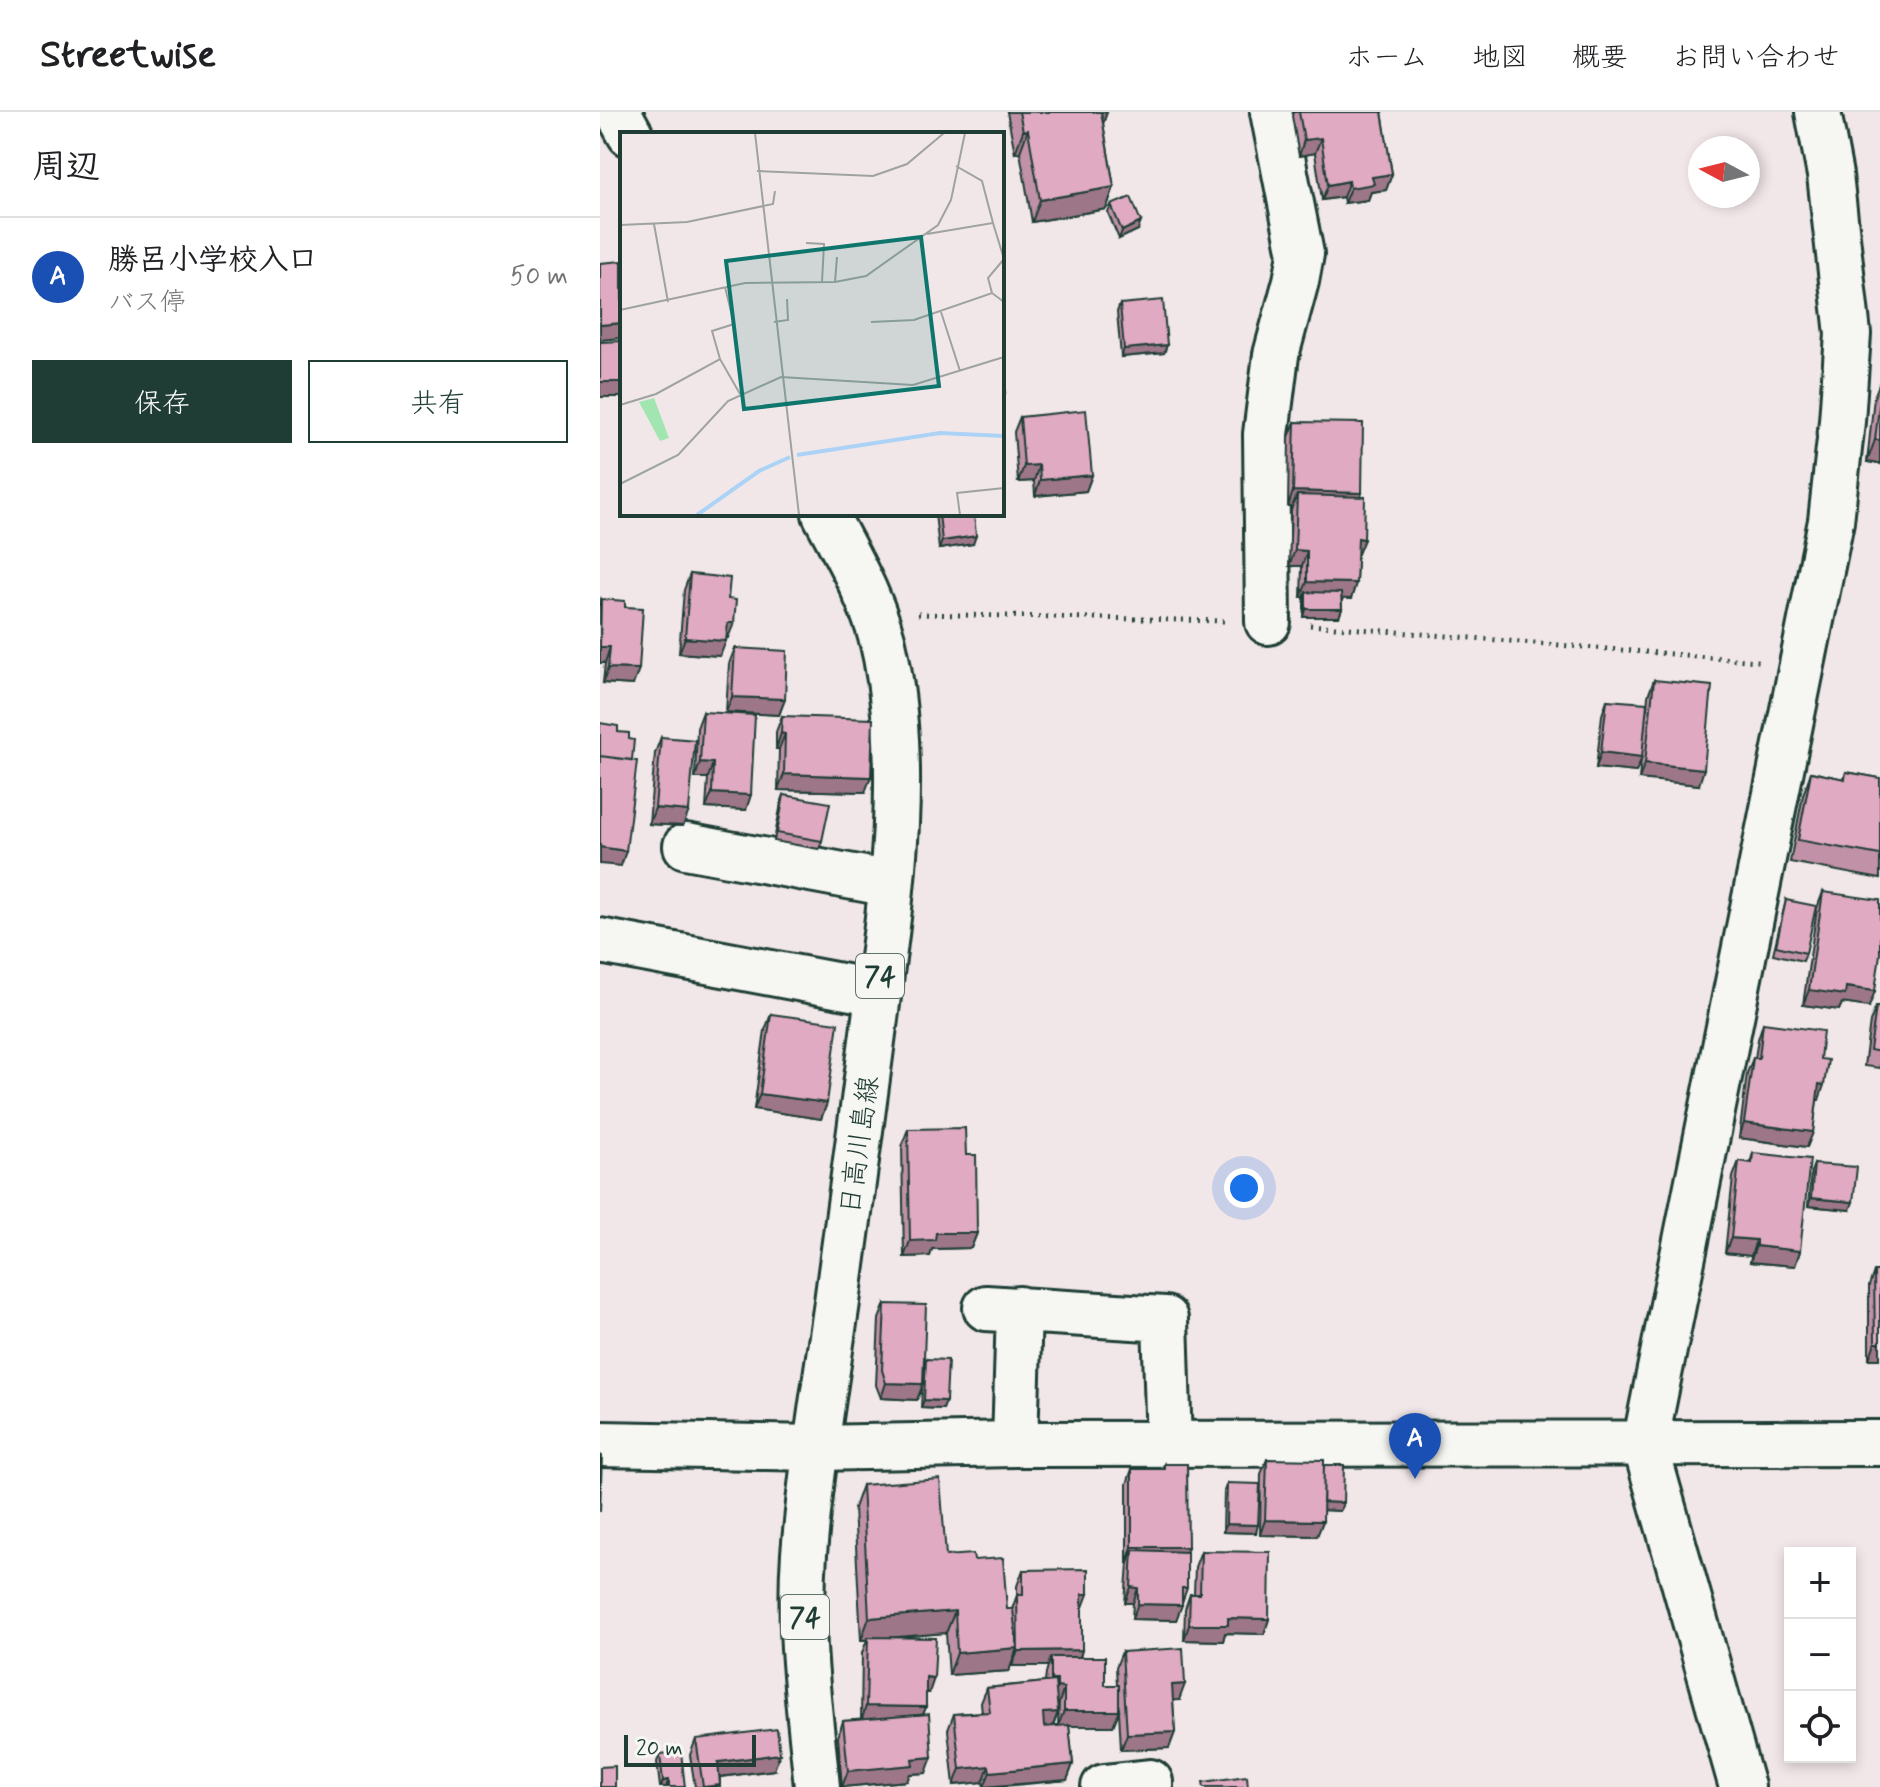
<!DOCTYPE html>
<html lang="ja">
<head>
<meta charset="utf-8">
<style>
  :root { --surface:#fff; --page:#f6f6f6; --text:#202124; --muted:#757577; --line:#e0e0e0; --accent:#1f3d34 }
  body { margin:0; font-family:Mynerve,"Klee One",sans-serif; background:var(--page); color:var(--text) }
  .controls { position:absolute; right:24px; bottom:24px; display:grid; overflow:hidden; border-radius:0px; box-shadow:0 4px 12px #0003 }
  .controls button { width:72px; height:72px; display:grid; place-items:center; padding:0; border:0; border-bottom:2px solid var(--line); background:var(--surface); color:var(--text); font:40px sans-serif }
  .compass { position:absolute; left:1088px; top:24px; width:72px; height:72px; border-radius:50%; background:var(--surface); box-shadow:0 4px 12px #0003; rotate:277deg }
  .scale { position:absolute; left:24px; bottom:20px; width:132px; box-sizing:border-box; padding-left:8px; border:4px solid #1f3d34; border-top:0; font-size:22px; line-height:28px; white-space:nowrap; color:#1f3d34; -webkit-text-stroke:6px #f6f6f2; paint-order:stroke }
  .you { position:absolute; left:644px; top:1076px; width:28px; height:28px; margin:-20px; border:6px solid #fff; border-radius:50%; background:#1a73e8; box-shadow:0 0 0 12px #1a73e833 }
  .badge { display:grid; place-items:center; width:52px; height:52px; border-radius:50%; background:var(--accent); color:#fff; font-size:26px; font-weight:700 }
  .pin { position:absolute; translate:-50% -66px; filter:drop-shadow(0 2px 4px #0008) }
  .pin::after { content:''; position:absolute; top:42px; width:28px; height:24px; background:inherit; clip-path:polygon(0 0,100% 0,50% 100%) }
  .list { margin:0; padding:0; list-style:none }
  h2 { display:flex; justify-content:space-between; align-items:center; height:104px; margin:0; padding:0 32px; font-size:34px }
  h2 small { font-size:26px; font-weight:400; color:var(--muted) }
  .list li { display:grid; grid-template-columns:52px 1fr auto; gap:24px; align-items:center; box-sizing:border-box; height:120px; padding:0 32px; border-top:2px solid var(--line) }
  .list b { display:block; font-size:30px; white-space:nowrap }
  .list p { margin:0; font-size:26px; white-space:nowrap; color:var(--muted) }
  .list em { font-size:26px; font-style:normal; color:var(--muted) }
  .actions { display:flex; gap:16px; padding:24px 32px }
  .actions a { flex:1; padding:18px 0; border:2px solid var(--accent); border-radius:0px; text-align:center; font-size:28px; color:var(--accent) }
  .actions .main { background:var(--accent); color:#fff }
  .icon { flex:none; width:44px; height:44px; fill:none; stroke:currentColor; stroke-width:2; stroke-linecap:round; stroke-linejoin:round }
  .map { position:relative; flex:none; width:1280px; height:1675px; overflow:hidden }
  header { display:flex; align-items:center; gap:48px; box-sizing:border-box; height:112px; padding:0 40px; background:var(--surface); border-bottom:2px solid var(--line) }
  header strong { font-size:38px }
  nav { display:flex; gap:44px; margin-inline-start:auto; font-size:28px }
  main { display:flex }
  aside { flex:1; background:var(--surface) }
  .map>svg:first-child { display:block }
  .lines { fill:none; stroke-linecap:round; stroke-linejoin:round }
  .minor-casing { stroke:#1f3d34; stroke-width:50 }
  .major-casing { stroke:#1f3d34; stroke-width:50 }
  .path { stroke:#1f3d34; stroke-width:5; stroke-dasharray:2 6; stroke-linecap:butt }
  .minor { stroke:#f6f6f2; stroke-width:44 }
  .major { stroke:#f6f6f2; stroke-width:44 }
  .wall { fill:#c192a7; stroke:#1f3d34; stroke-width:2; fill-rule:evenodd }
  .shaded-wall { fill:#9d7788; stroke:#1f3d34; stroke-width:2 }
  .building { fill:#e0aac2; stroke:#1f3d34; stroke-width:2 }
  .labels { text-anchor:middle; stroke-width:7; stroke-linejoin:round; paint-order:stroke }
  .shield { fill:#f6f6f2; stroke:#60746d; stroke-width:2 }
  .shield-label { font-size:26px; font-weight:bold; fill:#1f3d34 }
  .street-label { font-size:28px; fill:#1f3d34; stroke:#f6f6f2 }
  .inset-river { fill:none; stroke:#acd3f6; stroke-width:4 }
  .inset-road { fill:none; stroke:#9ea3a0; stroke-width:2 }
  .view { fill:#0f766e; fill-opacity:0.15; stroke:#0f766e; stroke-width:4 }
  .inset-edge { fill:none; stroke:#1f3d34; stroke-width:4 }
</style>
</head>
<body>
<header>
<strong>Streetwise</strong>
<nav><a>ホーム</a><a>地図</a><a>概要</a><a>お問い合わせ</a></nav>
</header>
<main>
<aside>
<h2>周辺<small></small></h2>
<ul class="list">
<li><span class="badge" style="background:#1a4fb4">A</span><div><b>勝呂小学校入口</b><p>バス停</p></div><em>50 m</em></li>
</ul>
<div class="actions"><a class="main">保存</a><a>共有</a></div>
</aside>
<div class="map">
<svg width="1280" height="1675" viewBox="0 0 1280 1675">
  <rect width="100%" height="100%" fill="#f2e7e8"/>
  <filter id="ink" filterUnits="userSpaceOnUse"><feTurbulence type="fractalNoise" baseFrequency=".0125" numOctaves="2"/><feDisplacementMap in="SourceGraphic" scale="16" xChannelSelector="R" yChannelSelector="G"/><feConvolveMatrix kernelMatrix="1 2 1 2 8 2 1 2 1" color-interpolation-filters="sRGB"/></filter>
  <g filter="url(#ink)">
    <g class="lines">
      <g class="minor-casing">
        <path id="minor" d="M668 510 666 322 676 243 696 169 701 142 673 0
          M86 734 291 772
          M0 829 278 881
          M386 1196 565 1207 569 1334
          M0 1332 216 1336 415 1332 1280 1331
          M415 1332 419 1197
          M504 1675 550 1670V1675
          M1142 1675 1045 1332 1231 409 1242 309 1248 222 1230 63 1218 0"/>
      </g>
      <g class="major-casing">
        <path id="major" d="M18 0 30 22
          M217 1675C210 1598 198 1519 204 1442 211 1358 225 1274 237 1190 250 1098 262 1006 274 914 290 793 310 666 286 545 277 495 249 447 225 402"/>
      </g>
      <path class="path" d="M318 502 624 509
        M710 513 1158 549"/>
      <use href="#minor" class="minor"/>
      <use href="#major" class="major"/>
    </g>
    <path class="wall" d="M407 0H507L503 11 514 75 506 97 432 110 420 40 415 41Z
      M693 0H782L792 62 786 78 771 80 768 88 744 91 743 85 722 88 715 41 699 44 692 4Z
      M511 93 538 118 519 127 508 101Z
      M520 192 567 233 564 241 521 245 517 200Z
      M1280 270V352L1267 350 1274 285Z
      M420 305 492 363 486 379 435 384 434 369 418 370 414 320Z
      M695 310 761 385 764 427 757 442 756 471 751 487 742 486V497L739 505H704V485H701L702 454H689L691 399 692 395H688L689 325Z
      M335 402H374L373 432 339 437Z
      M90 462 128 487V526H126L120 544 79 541 84 478Z
      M1 487 33 573 3 571 5 551H0V491Z
      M135 536 185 587 179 603 126 600 129 552Z
      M1054 568 1099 673 1039 667 1041 647 1036 660 996 656 1002 603 1007 588 1047 597 1048 584Z
      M103 600 146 698 106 696 108 666H95L97 616Z
      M182 604 265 680 178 678 179 637H176V620Z
      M61 625 83 714 49 712 55 641Z
      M1211 660 1244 667 1246 660 1280 666V767L1190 750 1203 683Z
      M184 683 222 729 219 737 174 729 181 691Z
      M1223 780 1269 895 1242 891 1239 898 1203 893 1217 796Z
      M1186 788 1206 841 1203 849 1173 842Z
      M1276 895H1280V956L1264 954 1270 910Z
      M171 902 227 991 221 1007 154 997 165 918Z
      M1163 911 1220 947 1219 988H1217L1213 1020 1207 1035 1139 1026 1147 961 1153 946H1155L1158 927Z
      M308 1017 366 1043 377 1121 371 1136 332 1137 330 1144 304 1145 302 1033Z
      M1153 1041 1200 1139 1195 1154 1150 1150 1151 1144 1125 1141 1133 1065 1139 1049 1150 1051Z
      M1214 1052 1250 1098 1208 1094 1211 1060Z
      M1274 1159 1280 1247H1269V1174Z
      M285 1192 324 1252 326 1247 346 1289 343 1297 321 1296 322 1276 317 1288 281 1286 276 1273 279 1207Z
      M667 1347 724 1355 743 1391 740 1399 723 1398V1409L717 1424 660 1423 661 1362Z
      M564 1352 586 1440 587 1476 576 1508 532 1507 533 1491H525L528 1451H527V1372L532 1357H562Z
      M627 1371 656 1421 623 1420 624 1379Z
      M262 1373 346 1444 374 1448 407 1497H412L417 1483V1474L423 1458 482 1498V1538L480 1545 505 1573H517L516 1555 522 1540 579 1588H573L575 1620 569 1636 521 1638 519 1599 513 1614H469L473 1652 467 1668 394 1675H384L383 1670 354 1673 348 1618 354 1602 382 1600 381 1591 387 1576 445 1570 446 1561 448 1554H412V1549L409 1559 349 1563 346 1521 294 1525 329 1581H326V1595L323 1602 326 1661 310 1662 307 1669 242 1675 238 1625 243 1609 261 1608 262 1541 267 1528H261L254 1396ZM457 1591H459L458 1614 453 1615 458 1600Z
      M601 1439 669 1507 664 1522 625 1521 623 1529 584 1528 585 1497 590 1482H594L595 1455Z
      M96 1627 174 1658 120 1665V1675H95L90 1643Z
      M60 1642 85 1675H60L57 1650Z"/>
    <path class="shaded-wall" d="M501 0H507L500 21Z
      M428 18 420 40 415 41 423 19Z
      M721 26 715 41 699 44 704 28Z
      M792 62 786 78 771 80 768 88 744 91 750 76 772 65Z
      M749 69 743 85 722 88 728 73Z
      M514 75 506 97 432 110 440 88Z
      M541 110 538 118 519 127 522 119Z
      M22 211 21 226 0 228V213Z
      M567 233 564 241 521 245 524 237Z
      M0 270H22V285H0Z
      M1275 328H1280V352L1267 350Z
      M439 353 434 369 418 370 424 354Z
      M492 363 486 379 435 384 440 368Z
      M693 379 762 381 757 396 697 383 692 395H688Z
      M376 424 373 432 339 437 342 429Z
      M758 426 764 427 758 442H752Z
      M695 438 707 439 702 454H689Z
      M707 470 756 471 751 487 706 485V480L704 485H701Z
      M706 497H742L739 505H704Z
      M128 511H134L128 526H122Z
      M85 526 126 529 120 544 79 541Z
      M0 535H10L5 551H0Z
      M8 556 39 557 33 573 3 571Z
      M132 585 185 587 179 603 126 600Z
      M181 621 185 622 179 637H176Z
      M1001 640 1042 645 1036 660 996 656Z
      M100 650 113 651 108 666H95Z
      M1045 651 1104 657 1099 673 1039 667Z
      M184 662 271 665 265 680 178 678Z
      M112 681 151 683 146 698 106 696Z
      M55 696 89 699 83 714 49 712Z
      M0 735 26 739 21 754 0 752Z
      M1246 875 1275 879 1269 895 1242 891 1239 898 1203 893 1209 878Z
      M1219 972 1224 973 1219 988H1214Z
      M160 982 227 991 221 1007 154 997Z
      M1144 1011 1213 1020 1207 1035 1139 1026Z
      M1211 1086 1253 1090 1250 1098 1208 1094Z
      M336 1121H377L371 1136 332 1137 330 1144 304 1145 310 1129Z
      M1131 1126 1156 1128 1151 1144 1125 1141Z
      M1156 1134 1200 1139 1195 1154 1150 1150Z
      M1275 1231H1280V1247H1269Z
      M286 1271 323 1272 317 1288 281 1286Z
      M324 1288 346 1289 343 1297 321 1296Z
      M723 1390 743 1391 740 1399 720 1398Z
      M665 1408 723 1409 717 1424 660 1423Z
      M626 1412 658 1413 656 1421 623 1420Z
      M532 1435H588L582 1451 533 1438 528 1451H527Z
      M531 1475 538 1476 533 1491H525Z
      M482 1482H488L482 1498Z
      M538 1492 582 1493 576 1508 532 1507Z
      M355 1499 346 1521 261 1528 269 1506Z
      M628 1506 669 1507 664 1522 625 1521 623 1529 584 1528 589 1513Z
      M417 1536 409 1559 349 1563 357 1541Z
      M482 1538 477 1554 451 1545 448 1554H412L418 1539Z
      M326 1565 334 1566 329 1581H321Z
      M585 1572 579 1588 566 1589 572 1573Z
      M457 1575 464 1576 459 1591H452Z
      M266 1594 326 1595 320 1610H261Z
      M464 1599H519L513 1614H458Z
      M458 1600 452 1616 437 1617 443 1601Z
      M575 1620 569 1636 521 1638 527 1622Z
      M180 1642 174 1658 112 1666 118 1650Z
      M332 1645 326 1661 310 1662 307 1669 242 1675 248 1659 312 1647Z
      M473 1652 467 1668 384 1675 390 1660Z
      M389 1654 383 1670 354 1673 360 1657Z
      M69 1668 66 1675H61L63 1669Z"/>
    <path class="building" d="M419 0H501L514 75 440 88 428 18 423 19Z
      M699 0H782L792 62 772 65 774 72 750 76 749 69 728 73 721 26 704 28Z
      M531 85 541 110 522 119 511 93Z
      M22 149V211L0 213V151Z
      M563 188 567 233 524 237 520 192Z
      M22 229V270H0V230Z
      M402 262 405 281H402Z
      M1280 286V328H1275Z
      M486 298 492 363 440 368 439 353 424 354 420 305Z
      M695 310 763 311 762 381 693 379Z
      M697 383 765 385 764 427 758 426 756 471 707 470V439L695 438Z
      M339 402H374L376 424 342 429Z
      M90 462 130 466 128 487 136 488 134 511H128L126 529 85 526Z
      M706 480 741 481 742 497H706Z
      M1 487 25 489V495L43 496 39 557 8 556 10 535H0Z
      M135 536 187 539 185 587 132 585Z
      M1054 568 1112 574 1104 657 1045 651Z
      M1007 588 1047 591 1042 645 1001 640Z
      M103 600 155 603 151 683 112 681 113 651 100 650Z
      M182 604 273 607 271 665 184 662 185 622 181 621Z
      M0 611 18 614V620L29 621V627L34 628 32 648 0 644Z
      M61 625 95 628 89 699 55 696Z
      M0 644 37 649 26 739 0 735Z
      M1211 660 1245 667 1246 660 1280 666V743L1198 728Z
      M184 683 230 691 222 729 177 721Z
      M1223 780 1280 788V842L1275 879 1246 875 1245 883 1209 878Z
      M1186 788 1216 794 1206 841 1176 834Z
      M1276 895H1280V940L1270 938Z
      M171 902 238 911 227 991 160 982Z
      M1163 911 1223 919 1220 947 1228 948 1224 973 1219 972 1213 1020 1144 1011 1153 946H1159Z
      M365 1016 366 1043H376L377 1121H336L335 1128 310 1129 308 1017Z
      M1153 1041 1210 1047 1200 1139 1156 1134V1128L1131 1126 1139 1049 1152 1051Z
      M1214 1052 1257 1055 1253 1090 1211 1086Z
      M1274 1159H1280V1231H1275Z
      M285 1192 326 1193 323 1272 286 1271 282 1258Z
      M326 1247 348 1248 346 1289 324 1288Z
      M0 1343 2 1344 0 1400Z
      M667 1347 724 1348 723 1409 665 1408Z
      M564 1352H587L588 1435H532V1357H564Z
      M724 1353H744L743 1391 723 1390Z
      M340 1367 346 1444 373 1442 374 1448 403 1446 407 1497H413L417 1536 357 1541 355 1499 269 1506 262 1373Z
      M627 1371 660 1372 658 1413 626 1412Z
      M533 1438 587 1440V1476H582V1493L538 1492V1476L531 1475Z
      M601 1439 670 1440 669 1507 628 1506V1513H589L590 1482H600Z
      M488 1457V1482H482V1538L418 1539 417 1483H423V1458Z
      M268 1525 336 1526 334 1566 326 1565V1595L266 1594Z
      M583 1536 585 1572 572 1573 575 1620 527 1622 522 1540Z
      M451 1545H505V1573H519V1599H464V1576L457 1575V1568H451Z
      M455 1569 458 1600 443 1601 444 1615 469 1613 473 1652 390 1660 389 1654 360 1657 354 1602 390 1600 387 1576Z
      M329 1602 332 1645 312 1647 313 1653 248 1659 243 1609Z
      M177 1617 180 1642 118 1650 120 1673 103 1675 96 1627Z
      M81 1640 85 1675H69V1668L63 1669 60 1642Z
      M15 1654V1675H0V1655Z
      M647 1664 648 1675H604L603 1670Z"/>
  </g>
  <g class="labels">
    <g class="shield">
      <rect x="256" y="842" width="48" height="44" rx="6"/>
      <rect x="181" y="1483" width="48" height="44" rx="6"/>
    </g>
    <g class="shield-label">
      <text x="280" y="873">74</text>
      <text x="205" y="1514">74</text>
    </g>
    <g class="street-label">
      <text transform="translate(258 1033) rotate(-82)" y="10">日高川島線</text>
    </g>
  </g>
  <g transform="translate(20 20)">
    <rect width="384" height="384" fill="#f2e7e8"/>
    <path d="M34 266 49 306 40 309 19 270Z" fill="#a1e5b1"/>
    <path class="inset-river" d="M177 323 320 301 384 304M77 383 139 339 170 325"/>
    <path class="inset-road" d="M135 1 179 383M137 39 253 44 287 32 324 1M373 91 384 127M34 92 48 170M0 93 67 90 153 72 155 59M307 102 373 91 362 49 336 34M186 111 204 112 202 150M215 150 217 125M372 161 368 146 384 127M0 178 125 151 215 150 246 144 318 93 331 68 345 1M321 180 340 239M154 190 168 188 167 167M251 190 294 188 372 161 384 170M100 227 92 199 114 192 105 155M0 273 36 262 100 227 120 262M0 352 58 323 108 269 161 245 293 253 384 225M340 383 337 361 384 356"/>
    <path class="view" d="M301 105 319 254 124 277 106 129Z"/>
    <rect width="384" height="384" class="inset-edge"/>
  </g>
</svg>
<div class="controls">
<button>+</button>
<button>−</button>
<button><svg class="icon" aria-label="locate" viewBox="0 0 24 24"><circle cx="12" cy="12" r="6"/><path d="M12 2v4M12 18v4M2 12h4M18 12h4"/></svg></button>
</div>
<svg class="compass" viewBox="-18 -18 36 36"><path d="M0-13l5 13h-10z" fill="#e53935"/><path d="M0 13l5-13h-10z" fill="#757577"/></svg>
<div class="scale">20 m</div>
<div class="you"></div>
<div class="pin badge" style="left:815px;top:1367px;background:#1a4fb4">A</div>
</div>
</main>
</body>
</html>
